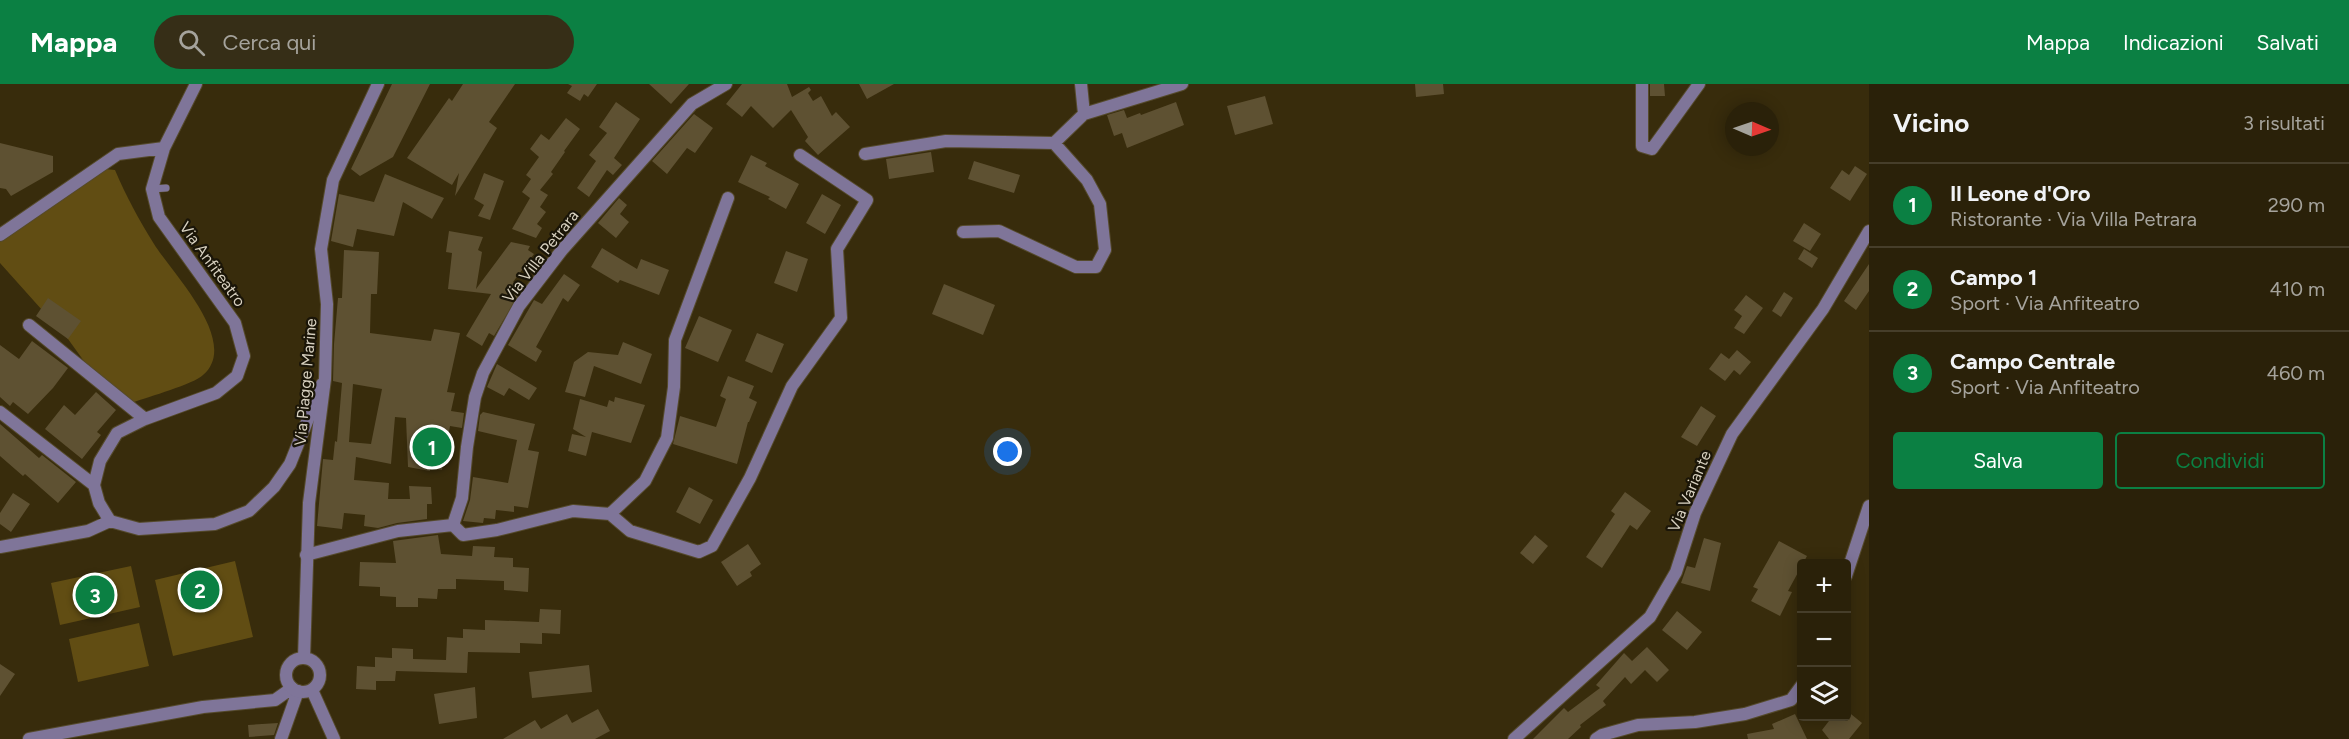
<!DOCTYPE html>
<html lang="it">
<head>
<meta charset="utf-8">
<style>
  :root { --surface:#2a2109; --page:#362e17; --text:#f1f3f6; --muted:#a5a39c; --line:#463e2a; --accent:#0b8043 }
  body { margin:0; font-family:Figtree,sans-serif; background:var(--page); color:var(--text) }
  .controls { position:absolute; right:18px; bottom:18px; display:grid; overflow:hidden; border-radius:6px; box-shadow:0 3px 15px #0003 }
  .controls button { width:54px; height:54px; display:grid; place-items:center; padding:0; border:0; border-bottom:2px solid var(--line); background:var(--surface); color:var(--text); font:30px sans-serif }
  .compass { position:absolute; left:1725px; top:18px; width:54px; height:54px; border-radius:50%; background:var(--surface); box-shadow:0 3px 15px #0003; rotate:92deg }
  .you { position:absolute; left:1008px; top:368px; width:21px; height:21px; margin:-15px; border:4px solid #fff; border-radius:50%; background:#1a73e8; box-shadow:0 0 0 9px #1a73e833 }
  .badge { display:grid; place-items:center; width:39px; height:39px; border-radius:50%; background:var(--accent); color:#fff; font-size:20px; font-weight:700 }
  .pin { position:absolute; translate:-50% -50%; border:3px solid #fff; box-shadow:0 2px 6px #0006 }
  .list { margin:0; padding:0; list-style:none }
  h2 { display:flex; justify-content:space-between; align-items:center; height:78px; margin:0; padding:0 24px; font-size:26px }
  h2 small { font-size:20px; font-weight:400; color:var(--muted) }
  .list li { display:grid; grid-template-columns:39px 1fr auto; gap:18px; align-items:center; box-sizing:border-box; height:84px; padding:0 24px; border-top:2px solid var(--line) }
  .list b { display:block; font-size:22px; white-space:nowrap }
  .list p { margin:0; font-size:20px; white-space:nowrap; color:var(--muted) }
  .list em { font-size:20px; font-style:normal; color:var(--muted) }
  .actions { display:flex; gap:12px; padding:18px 24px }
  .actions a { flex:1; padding:14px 0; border:2px solid var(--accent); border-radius:6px; text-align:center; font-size:21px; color:var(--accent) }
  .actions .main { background:var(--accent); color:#fff }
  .icon { flex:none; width:33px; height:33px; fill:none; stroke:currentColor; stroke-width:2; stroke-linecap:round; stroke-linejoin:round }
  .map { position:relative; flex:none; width:1869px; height:655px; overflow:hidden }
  header { display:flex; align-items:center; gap:36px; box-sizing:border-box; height:84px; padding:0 30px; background:var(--accent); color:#fff }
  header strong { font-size:28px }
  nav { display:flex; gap:33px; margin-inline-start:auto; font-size:21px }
  .search { width:420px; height:54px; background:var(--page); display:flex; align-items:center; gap:15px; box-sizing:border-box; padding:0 21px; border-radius:33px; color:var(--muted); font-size:22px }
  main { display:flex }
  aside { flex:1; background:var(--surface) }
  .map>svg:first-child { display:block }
  .green { fill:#614d13 }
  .building { fill:#5e5132; fill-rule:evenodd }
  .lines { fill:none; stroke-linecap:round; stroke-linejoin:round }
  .service-casing { stroke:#554a2c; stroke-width:8 }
  .minor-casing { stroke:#554a2c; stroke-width:14 }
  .tertiary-casing { stroke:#554a2c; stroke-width:14 }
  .service { stroke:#7f7599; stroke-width:7 }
  .minor { stroke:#7f7599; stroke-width:12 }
  .tertiary { stroke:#7f7599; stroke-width:12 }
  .labels { text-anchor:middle; stroke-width:4.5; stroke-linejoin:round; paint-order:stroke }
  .street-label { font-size:16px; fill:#d8d1c0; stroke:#1a1508 }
</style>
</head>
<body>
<header>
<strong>Mappa</strong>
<div class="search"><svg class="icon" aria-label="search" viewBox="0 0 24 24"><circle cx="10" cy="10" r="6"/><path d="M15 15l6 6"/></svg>Cerca qui</div>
<nav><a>Mappa</a><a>Indicazioni</a><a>Salvati</a></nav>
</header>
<main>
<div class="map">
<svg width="1869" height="655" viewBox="0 0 1869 655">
  <rect width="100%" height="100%" fill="#382c0c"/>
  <path class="green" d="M105 85 115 86C126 112 139 136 154 160 172 189 241 258 203 291 194 300 148 313 134 318L86 280 68 255 0 179V158Z
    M235 477 253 553 173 572 155 496Z
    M131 482 140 523 60 541 51 499Z
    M139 539 149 582 78 598 69 555Z"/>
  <path class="building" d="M392 0H430L393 73 360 92 351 85Z
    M463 0H515L489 38 497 44 455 112 459 89 452 101 407 74 449 14 452 17Z
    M568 0H597L588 13 584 10 580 17 567 9 572 2Z
    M649 0H689L671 20Z
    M742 0H787L792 13 809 3 811 6 808 9 813 17 821 12 832 32 836 28 850 43 818 71 805 57 808 53 791 26 773 44 751 22 742 33 726 20Z
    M859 0H894L867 15Z
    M1415 0H1443L1444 10 1416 13Z
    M1650 0H1664L1665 12H1650Z
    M1265 12 1273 40 1235 51 1227 22Z
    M616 18 640 35 614 74 622 81 613 91 607 86 589 113 577 104 596 77 589 71 607 49 599 43Z
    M1176 18 1184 41 1127 64 1122 49 1114 52 1107 31 1124 26 1127 34 1140 29 1141 31Z
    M694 30 713 44 695 69 687 64 667 90 652 77Z
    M566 34 580 45 564 67 565 68 551 88 553 90 540 106 548 111 540 123 546 128 537 140 542 144 536 154 512 145 530 114 522 108 531 95 526 91 539 73 530 65 541 50 549 56Z
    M0 59 53 72V88L11 112 6 105 0 104Z
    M931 68 934 88 889 95 886 75Z
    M751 71 767 79 765 82 799 100 786 125 768 115 770 113 738 98Z
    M974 77 1020 91 1014 109 968 95Z
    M1855 82 1867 90 1850 117 1830 104 1842 86 1849 91Z
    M484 89 504 97 490 136 478 132 484 121 474 115Z
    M385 90 444 114 432 135 403 118 394 152 357 145 353 163 331 157 339 110 374 118Z
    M822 110 841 121 825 150 806 139Z
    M619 114 627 121 620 130 629 138 616 154 598 139Z
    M1804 139 1821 150 1810 167 1793 157Z
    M449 147 483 153 478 166 482 168 476 205 511 158 530 162 528 166 534 170 513 198 517 201 515 205 520 208 494 252 489 249 482 262 466 252 491 210 448 205 452 169 446 168Z
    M602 164 637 185 641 175 669 186 659 211 620 196 618 199 591 183Z
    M1804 165 1818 174 1812 184 1798 175Z
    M344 166 379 168 377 210H371L370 249 431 257 434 245 460 249 447 308 455 309 451 327 464 329 462 344 450 342 442 386 430 384V387L408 383 406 334 395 333 391 380 356 373 354 396 389 399 388 415H410L409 402 431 403 432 420H427V435L397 439 378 444 364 442 365 431 344 429 342 445 317 442 323 375 333 376 335 357 337 358 342 299 333 297 334 260 338 214H342ZM353 300 382 305 371 360 349 358Z
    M786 167 808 175 797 208 774 199Z
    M1869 180V207L1856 226 1844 217Z
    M564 190 580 201 568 218 563 214 536 263 542 267 536 278 508 261 534 216 542 220Z
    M944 200 995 221 983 251 932 230Z
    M1784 208 1793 214 1781 233 1772 227Z
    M1746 211 1763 224 1744 250 1734 244 1742 232 1734 226Z
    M48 214 81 237 68 255 36 232Z
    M699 232 732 246 718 278 685 264Z
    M757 249 784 260 772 289 745 277Z
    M32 257 68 284 53 304 28 330 13 318 10 322 0 313V261L19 275Z
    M623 258 652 270 641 300 594 282 585 313 565 308 574 278 588 268 618 271Z
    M1737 266 1751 278 1740 291 1734 286 1725 297 1709 285 1721 269 1729 275Z
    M497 280 537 304 529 316 509 304 504 312 487 303Z
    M728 292 754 302 749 314 757 318 749 338H748L737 380 673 360 680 332 716 343 726 315 720 312Z
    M96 308 116 326 97 348 101 351 82 375 45 345 64 321 75 331Z
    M615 313 645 321 631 359 592 348 586 372 568 367 572 350 586 353 573 345 580 315 607 323 609 316 614 318Z
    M1701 322 1716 332 1697 362 1681 353Z
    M483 328 535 340 528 366 539 368 528 424 514 422V428L496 426 495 435 484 434 483 439 463 437 470 416 473 393 508 399 517 356 478 347 480 331Z
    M0 340 39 374 42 371 76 398 58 419 25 390 23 392 0 372Z
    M689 403 713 416 700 440 676 428Z
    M1625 408 1651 427 1637 446 1630 441 1602 484 1586 473 1615 430 1611 427Z
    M13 409 30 420 11 448 0 440V429Z
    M438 451 441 470 472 472 473 462 495 463 494 473 513 474V483L529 484 528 508 504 506V497L456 495V505H438L437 515 418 514V523H396V513L380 512V503L359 502 360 478 396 479 393 457Z
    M1535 451 1548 462 1533 480 1520 469Z
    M1704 454 1721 459 1710 507 1681 499 1687 482 1695 484Z
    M1779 457 1807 472 1788 507 1792 508 1780 532 1751 517 1758 505 1753 503Z
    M748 460 761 480 750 488 752 492 737 502 721 478Z
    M540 525 561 526 560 550 542 549V560L520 559V569L468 568 467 589 396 587 395 597H376V606L356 605 357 582 375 583V573L392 574V564L413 565V575L446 576 447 553 463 554V545L485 546V536L539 538Z
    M1677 527 1702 548 1687 566 1662 546Z
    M1647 563 1669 586 1657 598 1645 586 1631 600 1625 593 1603 617 1606 621 1580 641 1581 643 1568 655H1533L1564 624 1568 628 1600 604 1596 601 1624 569 1632 577Z
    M0 580 15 590 0 612Z
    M589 581 592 608 532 614 529 588Z
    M475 603 477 634 439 640 434 610Z
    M598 625 610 647 595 655H503L535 636 541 645 567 630 572 639Z
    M1846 626 1862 639 1849 655H1829L1822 646 1832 633H1846Z
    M1795 630 1807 655H1748L1747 650 1774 645 1772 640Z
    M278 639 274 651 249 653 248 641Z"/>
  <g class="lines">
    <g class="service-casing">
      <path id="service" d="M152 105 166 104"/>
    </g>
    <g class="minor-casing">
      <path id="minor" d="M196 0 164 64 152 105 159 133 235 239 244 272 237 292 216 309 145 335 117 349 100 377 94 401 99 419 110 437 139 445 215 440 249 427 274 403 290 380 322 300
        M1642 0V62L1652 65 1699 0
        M1084 30 1182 0
        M865 70 946 57 1054 59 1084 30 1081 0
        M963 148 999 147 1076 183H1096L1105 166 1100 120 1087 96 1054 59
        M0 151 118 70 164 64
        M29 241 145 335
        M0 328 94 401
        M610 430 645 397 667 354 674 303 675 256 728 114
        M453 441 463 451 497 446 573 427 610 430 630 447 699 468 712 462 750 394 792 302 841 234 837 165 867 116 800 71
        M0 463 88 447 110 437
        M306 471 398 447 453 441 462 414 467 363 475 313 483 289 519 222 562 166 692 20 726 0
        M29 655 203 623 275 616 292 604
        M281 655 298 607"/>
    </g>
    <g class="tertiary-casing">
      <path id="tertiary" d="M1846 492 1869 422
        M304 574 309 419 325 295 327 220 321 165 333 96 378 0
        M286 591a17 17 0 1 1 34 0a17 17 0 1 1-34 0Z
        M312 606 334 655
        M1514 655 1650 533 1676 488 1695 429 1732 350 1823 225 1869 147
        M1596 655 1602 651 1638 641 1695 638 1745 630 1791 616 1802 601"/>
    </g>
    <use href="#service" class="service"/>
    <use href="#minor" class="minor"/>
    <use href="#tertiary" class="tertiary"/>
  </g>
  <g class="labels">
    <g class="street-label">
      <text transform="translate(540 172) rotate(-52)" y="6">Via Villa Petrara</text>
      <text transform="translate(213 180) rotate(54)" y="6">Via Anfiteatro</text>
      <text transform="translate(305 298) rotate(-85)" y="6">Via Piagge Marine</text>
      <text transform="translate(1689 407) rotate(-67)" y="6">Via Variante</text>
    </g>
  </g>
</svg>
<div class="controls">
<button>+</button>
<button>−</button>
<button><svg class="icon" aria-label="layers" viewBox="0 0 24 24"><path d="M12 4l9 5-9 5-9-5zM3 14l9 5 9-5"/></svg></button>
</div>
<svg class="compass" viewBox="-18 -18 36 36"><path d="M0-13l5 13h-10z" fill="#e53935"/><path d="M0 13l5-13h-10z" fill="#a5a39c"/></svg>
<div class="you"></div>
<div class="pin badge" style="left:432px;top:363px">1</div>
<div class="pin badge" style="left:200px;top:506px">2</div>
<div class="pin badge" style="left:95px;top:511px">3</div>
</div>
<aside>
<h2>Vicino<small>3 risultati</small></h2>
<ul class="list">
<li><span class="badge">1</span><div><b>Il Leone d'Oro</b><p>Ristorante · Via Villa Petrara</p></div><em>290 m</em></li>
<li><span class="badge">2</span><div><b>Campo 1</b><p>Sport · Via Anfiteatro</p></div><em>410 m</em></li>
<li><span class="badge">3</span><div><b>Campo Centrale</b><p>Sport · Via Anfiteatro</p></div><em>460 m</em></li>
</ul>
<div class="actions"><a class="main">Salva</a><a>Condividi</a></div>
</aside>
</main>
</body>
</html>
